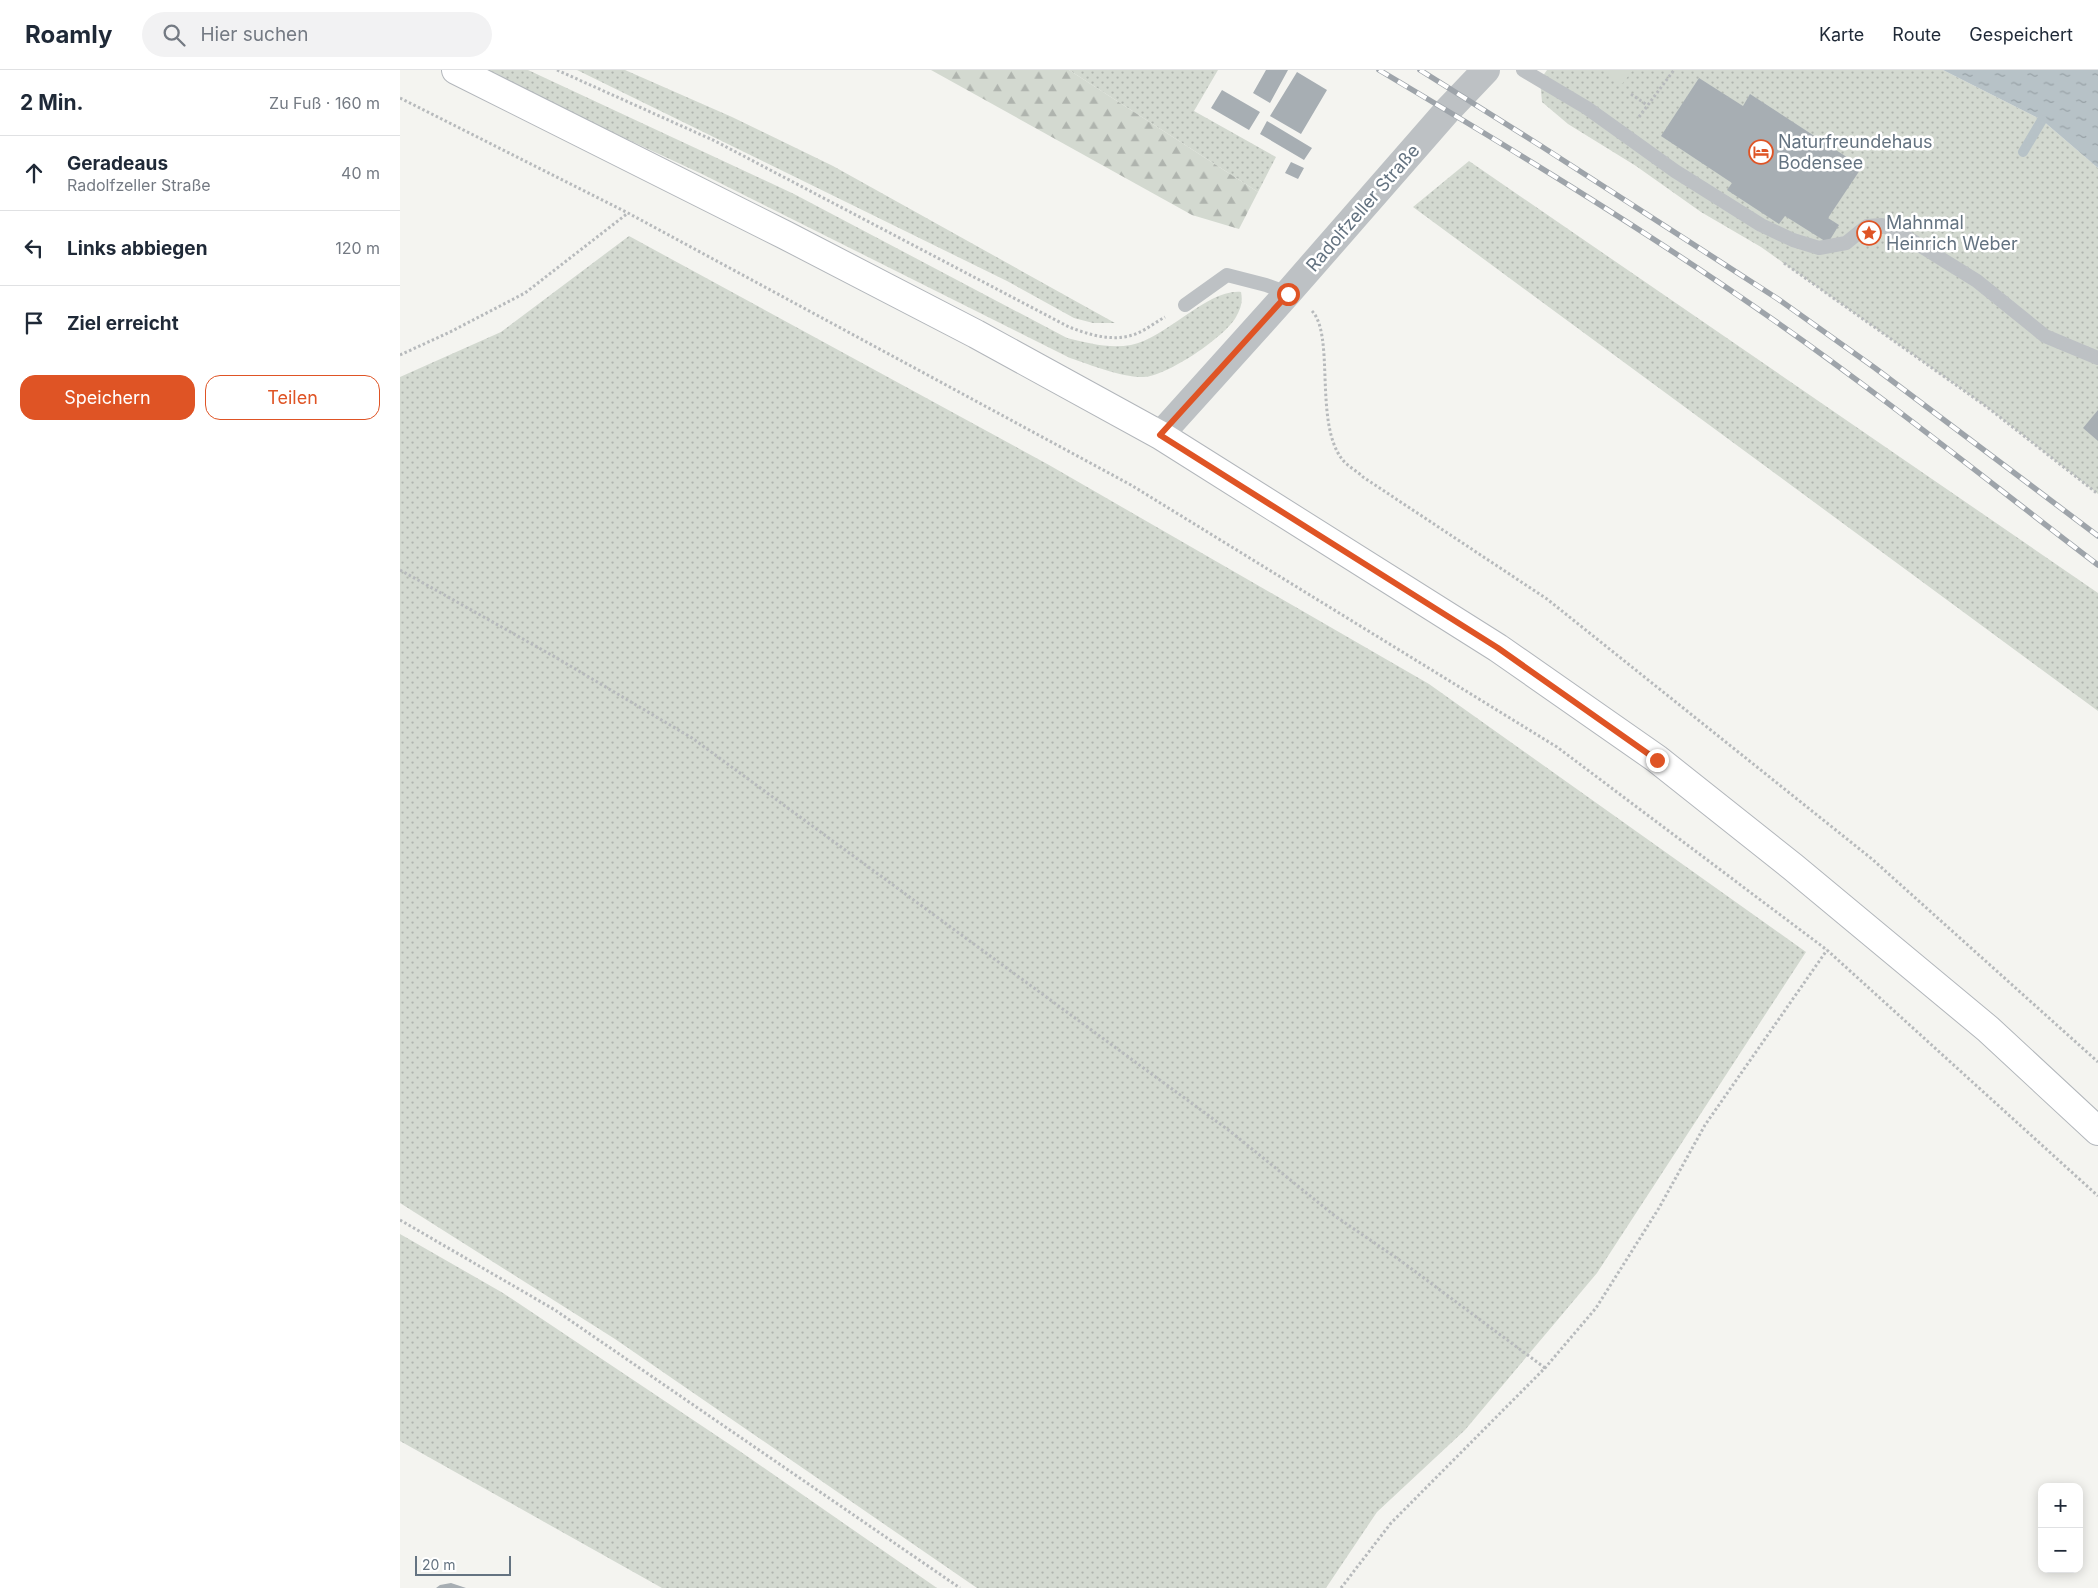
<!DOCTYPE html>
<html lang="de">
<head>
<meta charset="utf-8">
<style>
  :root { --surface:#fff; --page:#f2f2f3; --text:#1f2937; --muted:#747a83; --line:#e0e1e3; --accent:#df5425 }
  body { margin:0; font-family:Inter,sans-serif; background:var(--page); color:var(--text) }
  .controls { position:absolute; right:15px; bottom:15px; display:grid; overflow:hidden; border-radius:10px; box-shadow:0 2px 12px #0003 }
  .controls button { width:45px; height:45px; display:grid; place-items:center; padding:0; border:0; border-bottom:1px solid var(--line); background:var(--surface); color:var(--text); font:25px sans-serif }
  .scale { position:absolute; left:15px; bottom:12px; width:96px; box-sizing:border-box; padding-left:5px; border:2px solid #647381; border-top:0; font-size:14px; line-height:18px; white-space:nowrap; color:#647381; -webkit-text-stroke:4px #fff; paint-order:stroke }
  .stop { position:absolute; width:15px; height:15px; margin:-11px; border:4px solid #df5425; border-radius:50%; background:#fff }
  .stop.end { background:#df5425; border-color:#fff; box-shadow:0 1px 5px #0008 }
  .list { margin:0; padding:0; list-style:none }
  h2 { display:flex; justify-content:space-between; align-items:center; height:65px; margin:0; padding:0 20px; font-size:21px }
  h2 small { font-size:16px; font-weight:400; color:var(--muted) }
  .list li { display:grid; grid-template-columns:32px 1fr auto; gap:15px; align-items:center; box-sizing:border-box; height:75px; padding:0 20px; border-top:1px solid var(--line) }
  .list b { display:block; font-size:19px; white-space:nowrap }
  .list p { margin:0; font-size:16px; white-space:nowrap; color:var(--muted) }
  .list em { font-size:16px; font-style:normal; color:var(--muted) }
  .actions { display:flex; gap:10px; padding:15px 20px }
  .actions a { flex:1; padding:11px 0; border:1px solid var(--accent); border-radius:15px; text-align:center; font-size:18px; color:var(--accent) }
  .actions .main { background:var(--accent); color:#fff }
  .icon { flex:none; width:28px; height:28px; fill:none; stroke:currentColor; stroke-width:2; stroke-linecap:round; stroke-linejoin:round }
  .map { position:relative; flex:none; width:1698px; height:1518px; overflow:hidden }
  header { display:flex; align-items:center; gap:30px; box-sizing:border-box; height:70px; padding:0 25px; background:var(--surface); border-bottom:1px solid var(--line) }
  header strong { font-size:24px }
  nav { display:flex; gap:28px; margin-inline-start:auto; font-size:18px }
  .search { width:350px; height:45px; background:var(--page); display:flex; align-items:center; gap:12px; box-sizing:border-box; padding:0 18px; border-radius:28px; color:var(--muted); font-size:19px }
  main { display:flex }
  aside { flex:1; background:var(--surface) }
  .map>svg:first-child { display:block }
  .grass { fill:url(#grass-dots) }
  .forest { fill:url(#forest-firs) }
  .pitch { fill:#d3d9d0 }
  .water { fill:url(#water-ripples) }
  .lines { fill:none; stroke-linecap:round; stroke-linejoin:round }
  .stream { stroke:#b7c2c7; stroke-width:10 }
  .building { fill:#a7aeb3 }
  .secondary-casing { stroke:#b2b6bb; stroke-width:30 }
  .path { stroke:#b7babc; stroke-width:3; stroke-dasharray:2.5 2.5; stroke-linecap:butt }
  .lane { stroke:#bdc1c4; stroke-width:14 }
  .street { stroke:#bdc1c4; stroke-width:28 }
  .secondary { stroke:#fff; stroke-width:28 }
  .rail-casing { stroke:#9ea4aa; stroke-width:5.5 }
  .rail { stroke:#fff; stroke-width:4; stroke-dasharray:11; stroke-linecap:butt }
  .route { stroke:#df5425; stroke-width:6 }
  .labels { text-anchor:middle; stroke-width:5; stroke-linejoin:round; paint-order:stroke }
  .poi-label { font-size:18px; fill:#647381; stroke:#fff; text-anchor:start }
  .street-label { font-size:18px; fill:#647381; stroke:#fff }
</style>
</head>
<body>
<header>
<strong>Roamly</strong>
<div class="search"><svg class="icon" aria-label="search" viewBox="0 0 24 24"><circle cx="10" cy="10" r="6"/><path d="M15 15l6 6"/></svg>Hier suchen</div>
<nav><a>Karte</a><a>Route</a><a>Gespeichert</a></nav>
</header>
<main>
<aside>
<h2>2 Min.<small>Zu Fuß · 160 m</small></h2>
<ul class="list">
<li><svg class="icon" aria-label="ahead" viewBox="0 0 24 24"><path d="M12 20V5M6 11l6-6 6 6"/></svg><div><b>Geradeaus</b><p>Radolfzeller Straße</p></div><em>40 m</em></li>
<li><svg class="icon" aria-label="left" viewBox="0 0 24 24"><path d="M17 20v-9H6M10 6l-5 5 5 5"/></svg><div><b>Links abbiegen</b></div><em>120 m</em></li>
<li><svg class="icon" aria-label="arrive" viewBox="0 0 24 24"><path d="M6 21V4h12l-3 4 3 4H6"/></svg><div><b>Ziel erreicht</b></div></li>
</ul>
<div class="actions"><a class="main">Speichern</a><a>Teilen</a></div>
</aside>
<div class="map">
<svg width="1698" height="1518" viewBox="0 0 1698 1518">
  <defs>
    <pattern id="grass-dots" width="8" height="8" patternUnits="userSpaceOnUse" patternTransform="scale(1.25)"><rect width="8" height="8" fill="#d3d9d0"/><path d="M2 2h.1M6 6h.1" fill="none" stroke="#afb4ae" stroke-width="1.8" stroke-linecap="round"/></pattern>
    <pattern id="forest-firs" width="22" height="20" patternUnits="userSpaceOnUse" patternTransform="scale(1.25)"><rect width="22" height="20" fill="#d3d9d0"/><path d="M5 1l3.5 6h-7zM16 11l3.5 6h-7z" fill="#afb4ae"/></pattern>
    <pattern id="water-ripples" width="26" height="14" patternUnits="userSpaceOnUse" patternTransform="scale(1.25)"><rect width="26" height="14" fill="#b7c2c7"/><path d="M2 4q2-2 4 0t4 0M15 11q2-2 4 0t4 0" fill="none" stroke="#98a2a7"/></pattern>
  </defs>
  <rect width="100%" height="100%" fill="#f4f4f0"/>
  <path class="grass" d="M78 0H128L394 124 667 268C688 273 709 279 731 275 767 268 807 219 841 222 843 232 841 238 836 247 825 267 767 306 744 307 723 308 691 295 670 288L304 105Z
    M177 0H225L332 47 433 96 715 253H693L674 248 607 211Z
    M669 0H818L794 41 876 87 858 122Z
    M1147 0H1543L1642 50 1698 98V424L1587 337 1361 177 1301 142 1236 96 1168 54 1142 32 1140 10Z
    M1069 91 1698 523V641L1013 137Z
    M229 166 649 395 1029 614 1406 882 1197 1203 1065 1360 977 1442 926 1518H577L215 1269 0 1133V307L101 262Z
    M0 1164 103 1223 341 1382 537 1518H262L0 1371Z"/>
  <path class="forest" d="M531 0H669L858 122 839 159 792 145Z"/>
  <path class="pitch" d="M1203 0H1233L1222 14Z"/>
  <path class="water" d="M1543 0H1698V98L1642 50Z"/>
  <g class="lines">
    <path class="stream" d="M1623 82 1642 50"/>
  </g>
  <path class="building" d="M866 0H888L870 33 853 23Z
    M897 2 927 20 901 64 870 46Z
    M1299 8 1343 36 1350 24 1462 97 1428 148 1439 155 1428 173 1385 146 1379 154 1327 120 1332 113 1261 66Z
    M822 20 860 42 849 60 811 38Z
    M867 51 912 78 904 90 860 64Z
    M891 92 904 98 898 109 885 103Z
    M1698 340V371L1683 358Z
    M51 1513 66 1518H36L40 1515Z"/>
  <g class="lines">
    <g class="secondary-casing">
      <path id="secondary" d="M56 0 385 165 576 264 760 365 1098 578 1257 689 1393 797 1588 959 1698 1061"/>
    </g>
    <path class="path" d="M157 0 315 71 669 257C690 265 715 273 738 263 747 259 756 252 765 247
      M1231 24 1247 35
      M0 28 228 143 731 415 1157 677 1427 880 1698 1126
      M1239 47 1274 0
      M1384 193 1587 337 1698 424
      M912 241C935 265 914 353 942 389 947 396 957 401 963 407L1147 529 1472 789 1698 992
      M0 285 50 262 125 223 228 143
      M0 500 155 587 292 668 831 1062 935 1146 1001 1191 1145 1298
      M0 1150 155 1240 560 1518
      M941 1518 991 1453 1145 1298 1196 1238 1259 1138 1305 1055 1427 880"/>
    <path class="lane" d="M1123 0 1187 38 1275 101 1361 155 1393 170 1419 178 1446 173 1467 156 1482 155 1508 168 1577 211 1645 266 1698 288
      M785 235 827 205 866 215 888 223"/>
    <path class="street" d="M760 365 888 223 1047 41 1086 0"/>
    <use href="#secondary" class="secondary"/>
    <g class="rail-casing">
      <path id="rail" d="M979 0C1110 78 1240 157 1365 244 1479 323 1588 411 1698 495
        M1020 0 1141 76 1378 229 1475 298 1698 466"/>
    </g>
    <use href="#rail" class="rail"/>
  </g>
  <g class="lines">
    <path class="route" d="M888 224 760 365 1098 578 1257 690"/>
  </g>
  <defs>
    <g id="hotel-ring" transform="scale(1.25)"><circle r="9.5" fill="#fff" stroke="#df5425" stroke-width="1.5"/><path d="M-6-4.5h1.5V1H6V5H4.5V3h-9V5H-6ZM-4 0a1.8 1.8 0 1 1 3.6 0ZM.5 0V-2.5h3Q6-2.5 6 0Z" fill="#df5425"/></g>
    <g id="sight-ring" transform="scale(1.25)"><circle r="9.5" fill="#fff" stroke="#df5425" stroke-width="1.5"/><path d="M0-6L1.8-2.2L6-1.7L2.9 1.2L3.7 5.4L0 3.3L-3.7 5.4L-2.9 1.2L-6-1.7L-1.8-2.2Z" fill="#df5425"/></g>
  </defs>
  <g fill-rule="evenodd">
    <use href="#hotel-ring" x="1361" y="82"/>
    <use href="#sight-ring" x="1469" y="163"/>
  </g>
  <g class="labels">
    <g class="poi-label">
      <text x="1378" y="78">Naturfreundehaus<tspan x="1378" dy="21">Bodensee</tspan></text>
      <text x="1486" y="159">Mahnmal<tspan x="1486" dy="21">Heinrich Weber</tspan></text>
    </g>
    <g class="street-label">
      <text transform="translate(963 138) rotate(-49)" y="6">Radolfzeller Straße</text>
    </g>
  </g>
</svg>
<div class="controls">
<button>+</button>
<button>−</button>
</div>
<div class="scale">20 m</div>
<div class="stop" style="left:888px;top:224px"></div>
<div class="stop end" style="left:1257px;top:690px"></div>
</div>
</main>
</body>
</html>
